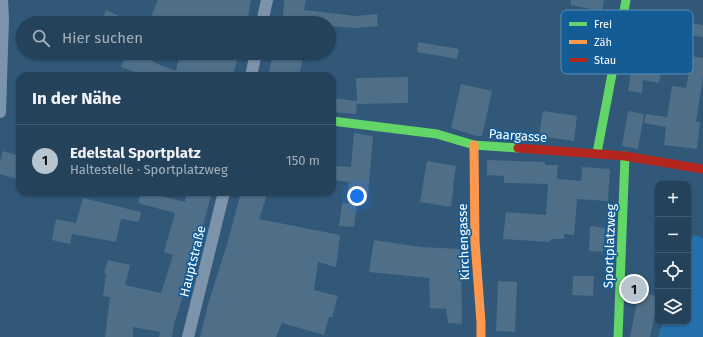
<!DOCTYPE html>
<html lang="de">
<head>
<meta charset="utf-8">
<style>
  :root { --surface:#25425b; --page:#314d64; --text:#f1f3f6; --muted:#a3b0bb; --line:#425b71; --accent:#b7c5d0 }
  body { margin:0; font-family:"Fira Sans",sans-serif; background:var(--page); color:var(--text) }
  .controls { position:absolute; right:12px; bottom:12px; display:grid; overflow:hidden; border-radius:8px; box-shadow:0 1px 3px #0004 }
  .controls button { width:36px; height:36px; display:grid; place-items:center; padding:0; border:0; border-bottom:1px solid var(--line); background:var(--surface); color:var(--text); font:20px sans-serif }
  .you { position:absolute; left:357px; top:196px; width:14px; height:14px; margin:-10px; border:3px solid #fff; border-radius:50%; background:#1a73e8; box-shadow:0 0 0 6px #1a73e833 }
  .badge { display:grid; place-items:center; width:26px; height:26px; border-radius:50%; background:var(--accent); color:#111; font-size:13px; font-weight:700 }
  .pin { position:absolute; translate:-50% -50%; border:2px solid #fff; box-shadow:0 1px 4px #0006 }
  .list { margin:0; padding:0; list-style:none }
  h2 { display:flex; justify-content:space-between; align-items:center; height:52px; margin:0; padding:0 16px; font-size:17px }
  h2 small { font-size:13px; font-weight:400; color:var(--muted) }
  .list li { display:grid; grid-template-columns:26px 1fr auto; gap:12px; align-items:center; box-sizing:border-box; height:72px; padding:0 16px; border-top:1px solid var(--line) }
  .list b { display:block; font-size:15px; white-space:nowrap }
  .list p { margin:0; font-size:13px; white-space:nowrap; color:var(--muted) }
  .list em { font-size:13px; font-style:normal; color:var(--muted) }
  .icon { flex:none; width:22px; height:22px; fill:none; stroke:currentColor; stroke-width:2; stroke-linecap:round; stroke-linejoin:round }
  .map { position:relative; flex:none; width:703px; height:337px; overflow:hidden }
  .search { position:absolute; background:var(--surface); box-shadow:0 1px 3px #0004; left:16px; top:16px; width:320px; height:44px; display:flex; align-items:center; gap:10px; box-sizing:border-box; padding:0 14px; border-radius:22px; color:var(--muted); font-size:15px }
  .panel { position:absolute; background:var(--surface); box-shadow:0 1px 3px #0004; left:16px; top:72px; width:320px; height:124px; border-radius:12px }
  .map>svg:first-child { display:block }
  .green { fill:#2571ab }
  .building { fill:#4f6e88 }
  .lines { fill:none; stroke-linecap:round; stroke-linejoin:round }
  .street { stroke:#7b94ab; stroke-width:12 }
  .fast { stroke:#63d668; stroke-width:9 }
  .slow { stroke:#ff974d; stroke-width:9 }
  .jam { stroke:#b3261e; stroke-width:9 }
  .labels { text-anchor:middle; stroke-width:3.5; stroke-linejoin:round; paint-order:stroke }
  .street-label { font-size:13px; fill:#fff; stroke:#145c96 }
  .key { fill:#145c96; stroke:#5a8db6; stroke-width:1 }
  .key-label { font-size:11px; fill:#fff }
</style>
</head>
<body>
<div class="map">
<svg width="703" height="337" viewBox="0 0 703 337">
  <rect width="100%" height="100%" fill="#315879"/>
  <path class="green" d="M693 235 703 238V337H658L663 322H688V249Z"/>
  <path class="building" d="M158 0H251L247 23H148Z
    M284 0H306L304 10 356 16 377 14 378 26 355 28 329 26V23H304L283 21Z
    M571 0H604L602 11 571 5Z
    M106 10 135 23H101Z
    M683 22 703 25V37L681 34Z
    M418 42 459 49 457 59 417 52Z
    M635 47 703 58V77L696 122H700L697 149 664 145 666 127 644 123 646 114 667 117 672 86 686 88 690 66 662 62 659 83 643 80 642 93 628 91Z
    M126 53H156L153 62 176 71 180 53H239L233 76H145L121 67Z
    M273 53H304L299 76H268Z
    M408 77V103L357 104V101L356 114 332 112V98L357 101 356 78Z
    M461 84 492 91 482 136H476L451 128Z
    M543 111 577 116 574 141 539 136Z
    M628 111 644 114 638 149 622 146Z
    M354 133 373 136 368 195 348 193 349 182 332 180V166L351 167Z
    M3 151 20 156V180L0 174V162Z
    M487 160 545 162V165H558L557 179 581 181 582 167 610 169 608 201 577 199 574 235 564 234V239H553L548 242 503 239 506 212 546 215 548 184 504 183V176L487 175Z
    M427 161 456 166 453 185H454L451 207 420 202Z
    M141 192H146L185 202 187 192H212L189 277 174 324 172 337H159L160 332 133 327V337H105L110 297 103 296 106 273H104L108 260 130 265 125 285 161 293 173 255 164 252 175 213 138 203Z
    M241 192H268L259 219 340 235 336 267 318 262 314 290 338 296 332 317H329L324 335 282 323 276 337H200L209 301 228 241Z
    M83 198 141 212 139 222 121 219 116 242 72 234 70 244 52 240 56 219 76 223Z
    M342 203 357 204 354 227 339 226Z
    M590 226 605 228 603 252 589 251Z
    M374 240 421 247 461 249 462 324 448 323 446 309 430 308 429 278 369 272Z
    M573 276H594L593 296 572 295Z
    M498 281 517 282 515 332 496 331Z
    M639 292 658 296V300L650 337H630Z"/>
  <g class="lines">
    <path class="street" d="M262 23 267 0
      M251 76 256 53
      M0 112 3 19 2 0
      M188 337 224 192"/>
    <path class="fast" d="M332 121 437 134 474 145 518 148
      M597 153 626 0
      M618 337 625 156"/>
    <path class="slow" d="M474 145 475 241 481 323V337"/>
    <path class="jam" d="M518 148 625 156 703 169"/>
  </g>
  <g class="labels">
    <g class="street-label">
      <text transform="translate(518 135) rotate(4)" y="5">Paargasse</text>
      <text transform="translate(463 242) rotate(-92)" y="5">Kirchengasse</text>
      <text transform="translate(609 246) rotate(-88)" y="5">Sportplatzweg</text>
      <text transform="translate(192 261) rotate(-76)" y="5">Hauptstraße</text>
    </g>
  </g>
  <rect x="561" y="10" width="132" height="64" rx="6" class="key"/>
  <rect x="569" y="22" width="18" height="4" fill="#63d668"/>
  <rect x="569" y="40" width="18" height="4" fill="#ff974d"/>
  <rect x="569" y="58" width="18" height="4" fill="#b3261e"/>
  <g class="key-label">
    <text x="594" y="28">Frei</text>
    <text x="594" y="46">Zäh</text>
    <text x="594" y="64">Stau</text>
  </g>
</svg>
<div class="controls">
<button>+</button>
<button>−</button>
<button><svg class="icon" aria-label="locate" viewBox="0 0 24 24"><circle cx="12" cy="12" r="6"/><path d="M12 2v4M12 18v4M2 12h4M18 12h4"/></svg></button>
<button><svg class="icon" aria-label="layers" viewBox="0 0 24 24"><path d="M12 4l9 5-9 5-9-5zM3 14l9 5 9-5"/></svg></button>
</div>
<div class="you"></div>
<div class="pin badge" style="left:634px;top:289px">1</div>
<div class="search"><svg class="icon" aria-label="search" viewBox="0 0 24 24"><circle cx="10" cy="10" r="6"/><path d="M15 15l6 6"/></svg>Hier suchen</div>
<section class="panel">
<h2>In der Nähe<small></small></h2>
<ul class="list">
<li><span class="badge">1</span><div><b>Edelstal Sportplatz</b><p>Haltestelle · Sportplatzweg</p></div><em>150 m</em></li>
</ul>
</section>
</div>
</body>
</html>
